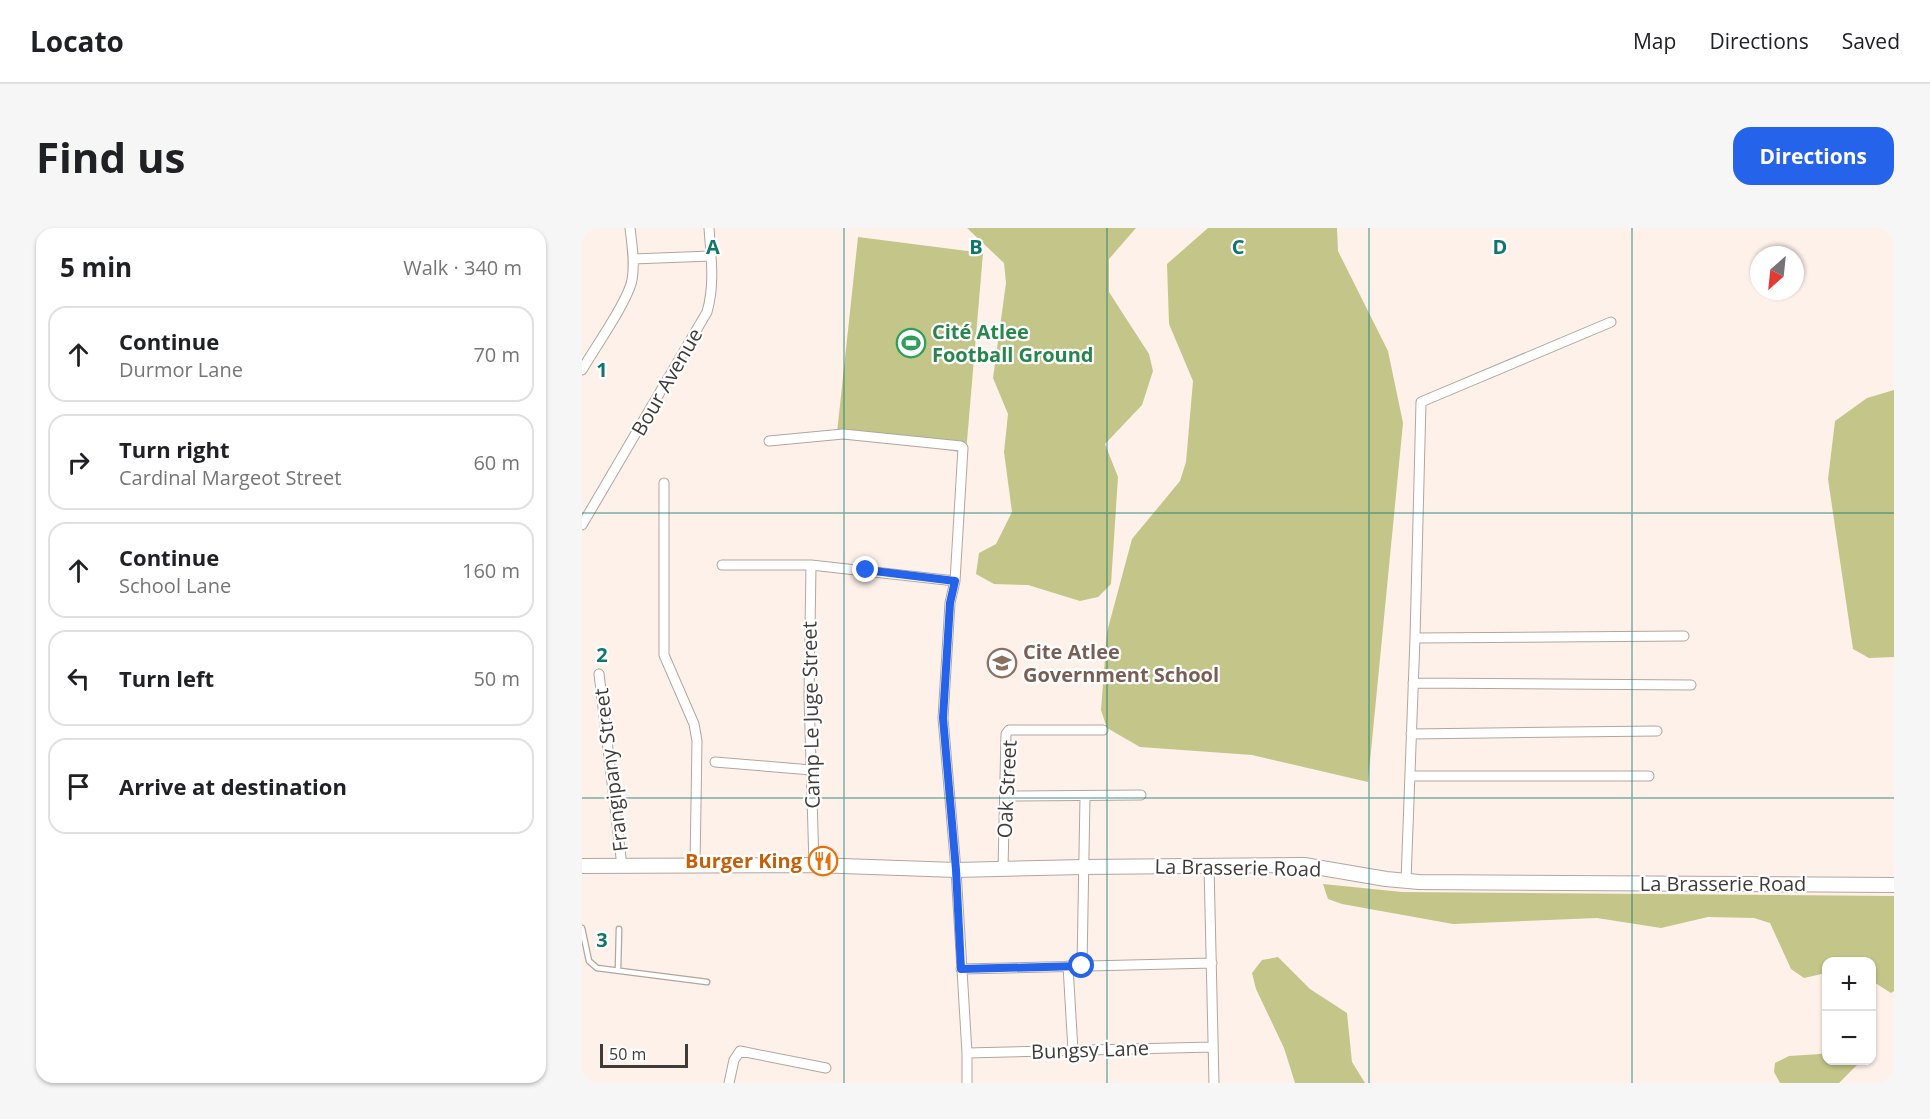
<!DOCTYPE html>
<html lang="en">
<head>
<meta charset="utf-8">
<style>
  :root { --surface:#fff; --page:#f6f6f6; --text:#202124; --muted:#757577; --line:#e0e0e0; --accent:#2563eb }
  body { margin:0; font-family:"Open Sans",sans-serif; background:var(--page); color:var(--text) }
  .controls { position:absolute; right:18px; bottom:18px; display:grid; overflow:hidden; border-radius:12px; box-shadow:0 2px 4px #0004 }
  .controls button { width:54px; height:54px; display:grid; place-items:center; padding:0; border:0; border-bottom:2px solid var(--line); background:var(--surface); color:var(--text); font:30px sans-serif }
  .compass { position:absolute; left:1168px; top:18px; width:54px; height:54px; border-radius:50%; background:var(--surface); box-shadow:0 2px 4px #0004; rotate:207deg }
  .scale { position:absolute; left:18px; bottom:15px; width:88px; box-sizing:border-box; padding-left:6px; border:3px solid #3f3b38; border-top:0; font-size:16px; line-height:21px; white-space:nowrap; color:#3f3b38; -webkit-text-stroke:4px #fff; paint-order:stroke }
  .stop { position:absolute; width:18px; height:18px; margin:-14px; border:4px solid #2563eb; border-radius:50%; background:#fff }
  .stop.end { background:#2563eb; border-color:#fff; box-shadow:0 2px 6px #0008 }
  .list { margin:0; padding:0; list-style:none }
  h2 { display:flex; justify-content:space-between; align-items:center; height:78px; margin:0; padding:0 24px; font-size:26px }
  h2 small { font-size:20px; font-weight:400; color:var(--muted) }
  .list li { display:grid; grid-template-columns:39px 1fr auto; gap:18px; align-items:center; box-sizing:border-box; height:96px; margin:0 12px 12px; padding:0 12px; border:2px solid var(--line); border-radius:18px }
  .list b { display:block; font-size:22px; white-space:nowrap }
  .list p { margin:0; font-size:20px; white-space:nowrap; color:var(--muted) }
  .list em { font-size:20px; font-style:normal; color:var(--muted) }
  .icon { flex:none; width:33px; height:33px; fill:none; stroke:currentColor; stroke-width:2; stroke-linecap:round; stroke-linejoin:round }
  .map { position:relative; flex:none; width:1312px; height:855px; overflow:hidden; border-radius:18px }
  header { display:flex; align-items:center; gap:36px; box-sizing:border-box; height:84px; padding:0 30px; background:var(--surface); border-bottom:2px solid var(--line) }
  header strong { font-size:28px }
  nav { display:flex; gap:33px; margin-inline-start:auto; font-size:21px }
  .intro { display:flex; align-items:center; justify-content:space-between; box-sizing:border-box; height:144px; padding:0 36px }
  h1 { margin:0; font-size:42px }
  .button { padding:15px 27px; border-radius:18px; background:var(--accent); color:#fff; font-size:21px; font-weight:700 }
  main { display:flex; gap:36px; padding:0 36px }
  aside { flex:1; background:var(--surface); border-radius:18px; box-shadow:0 2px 4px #0004 }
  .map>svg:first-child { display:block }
  .green { fill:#c3c688 }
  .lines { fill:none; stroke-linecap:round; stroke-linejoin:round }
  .lane-casing { stroke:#b1a69f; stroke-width:7 }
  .street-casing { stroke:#b1a69f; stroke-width:11 }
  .secondary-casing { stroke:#b1a69f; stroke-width:16 }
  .lane { stroke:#fff; stroke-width:4.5 }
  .street { stroke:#fff; stroke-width:9 }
  .secondary { stroke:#fff; stroke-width:14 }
  .route { stroke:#2563eb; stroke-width:8 }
  .grid { fill:none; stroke:#0f766e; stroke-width:1.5; stroke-opacity:0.55 }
  .labels { text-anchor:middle; stroke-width:4.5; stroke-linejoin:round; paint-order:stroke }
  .leisure-label { font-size:20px; font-weight:bold; fill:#27864d; stroke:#fff; text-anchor:start }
  .street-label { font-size:20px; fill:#3f3b38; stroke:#fff }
  .education-label { font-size:20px; font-weight:bold; fill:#785e54; stroke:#fff; text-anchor:start }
  .food-label { font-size:20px; font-weight:bold; fill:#c56008; stroke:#fff; text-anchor:end }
  .grid-label { font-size:20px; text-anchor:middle; font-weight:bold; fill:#0f766e; stroke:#fff; stroke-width:4.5; stroke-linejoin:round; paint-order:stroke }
</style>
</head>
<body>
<header>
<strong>Locato</strong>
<nav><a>Map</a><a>Directions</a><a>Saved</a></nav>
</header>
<div class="intro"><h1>Find us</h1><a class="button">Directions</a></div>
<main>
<aside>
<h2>5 min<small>Walk · 340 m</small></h2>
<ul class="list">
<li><svg class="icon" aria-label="ahead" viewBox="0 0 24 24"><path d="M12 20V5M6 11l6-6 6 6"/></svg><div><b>Continue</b><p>Durmor Lane</p></div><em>70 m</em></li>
<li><svg class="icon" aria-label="right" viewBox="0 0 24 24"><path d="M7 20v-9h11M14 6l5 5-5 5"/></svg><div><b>Turn right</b><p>Cardinal Margeot Street</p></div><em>60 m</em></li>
<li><svg class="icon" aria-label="ahead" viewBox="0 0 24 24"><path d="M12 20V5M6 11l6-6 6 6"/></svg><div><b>Continue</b><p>School Lane</p></div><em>160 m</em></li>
<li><svg class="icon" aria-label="left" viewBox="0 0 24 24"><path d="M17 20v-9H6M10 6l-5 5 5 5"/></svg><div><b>Turn left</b></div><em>50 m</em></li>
<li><svg class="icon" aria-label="arrive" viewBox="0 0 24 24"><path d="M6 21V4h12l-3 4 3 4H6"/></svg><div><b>Arrive at destination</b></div></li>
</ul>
</aside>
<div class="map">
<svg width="1312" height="855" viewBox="0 0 1312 855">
  <rect width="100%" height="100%" fill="#fef1ea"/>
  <path class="green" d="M385 0H554L527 31V64L567 126 571 143 560 177 523 216 536 249 529 356 516 369 498 373 446 357 412 356 394 346 397 325 414 316 430 284 422 224 426 186 411 150 424 55 422 35Z
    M626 0H755L756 23 806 123 821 195 786 554 670 527 558 519 525 500 519 482 525 404 550 311 598 253 604 234 611 153 587 96 585 36Z
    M276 9 401 25 384 225 255 205Z
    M1312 162V429L1287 430 1271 421 1246 251 1253 193 1285 170Z
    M741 656 820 664 1312 668V763L1309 765 1290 753V734H1244V745L1222 750 1209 741 1188 695 1172 690 1126 689 1079 700 1015 690 871 696 760 676 746 671Z
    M696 729 728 761 765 785 770 834 783 855H713L702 820 674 761 670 745 680 732Z
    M1244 824V832L1277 833V835L1257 855H1198L1192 844 1193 835 1207 828 1238 826Z"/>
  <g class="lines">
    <g class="lane-casing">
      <path id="lane" d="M0 700 7 733 15 740 125 754
        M36 742 37 701"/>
    </g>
    <g class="street-casing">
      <path id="street" d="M51 31 129 28
        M0 142C12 121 46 73 50 52 53 35 50 17 48 0
        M187 213 261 206 379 218 381 220 373 353 368 375 361 490 374 642 385 825V855
        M82 255V427L112 496 115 513 113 638
        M0 297 125 84C133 56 129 29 127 0
        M140 337H229L373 353
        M229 337 227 467 232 637
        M833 410 839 174 1029 94
        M17 446 40 638
        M831 455 1109 457
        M829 506 1075 503
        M133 534 230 542
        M828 548H1067
        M424 568 559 567
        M627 638 632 855
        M421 641 424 506 427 502H521
        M824 653 833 410 1102 408
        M486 738 491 823
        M500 738 503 569
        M379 741 630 735
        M385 825 631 819
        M147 855 152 832 158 823 244 840"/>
    </g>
    <g class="secondary-casing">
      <path id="secondary" d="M0 638 232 637 374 642 501 639 722 637 804 651 837 654 1312 657"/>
    </g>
    <use href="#lane" class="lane"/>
    <use href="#street" class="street"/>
    <use href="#secondary" class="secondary"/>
  </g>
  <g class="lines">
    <path class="route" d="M284 342 373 353 368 375 361 490 374 642 379 741 500 738"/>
  </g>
  <path class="grid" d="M262 0V855M525 0V855M787 0V855M1050 0V855M0 285H1312M0 570H1312"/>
  <defs>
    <g id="stadium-ring" transform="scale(1.5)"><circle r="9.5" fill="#fff" stroke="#2e9e5b" stroke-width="1.5"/><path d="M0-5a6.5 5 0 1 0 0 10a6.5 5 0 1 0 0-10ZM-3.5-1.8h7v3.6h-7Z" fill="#2e9e5b"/></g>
    <g id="school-ring" transform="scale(1.5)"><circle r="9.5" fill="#fff" stroke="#8d6e63" stroke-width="1.5"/><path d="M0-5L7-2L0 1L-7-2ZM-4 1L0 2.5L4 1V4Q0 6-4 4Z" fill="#8d6e63"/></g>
    <g id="restaurant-ring" transform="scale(1.5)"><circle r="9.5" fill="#fff" stroke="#e8710a" stroke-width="1.5"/><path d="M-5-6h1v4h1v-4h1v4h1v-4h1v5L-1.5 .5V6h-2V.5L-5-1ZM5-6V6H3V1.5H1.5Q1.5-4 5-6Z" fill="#e8710a"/></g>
  </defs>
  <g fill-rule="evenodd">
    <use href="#stadium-ring" x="329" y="115"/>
    <use href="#school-ring" x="420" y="435"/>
    <use href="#restaurant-ring" x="241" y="633"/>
  </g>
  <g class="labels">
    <g class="leisure-label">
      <text x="350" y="111">Cité Atlee<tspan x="350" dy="23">Football Ground</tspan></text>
    </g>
    <g class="street-label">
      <text transform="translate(85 154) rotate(-60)" y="7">Bour Avenue</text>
      <text transform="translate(229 487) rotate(-91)" y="7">Camp Le Juge Street</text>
      <text transform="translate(29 542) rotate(-97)" y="7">Frangipany Street</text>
      <text transform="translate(425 561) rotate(-87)" y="7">Oak Street</text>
      <text transform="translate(656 640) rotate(1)" y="7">La Brasserie Road</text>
      <text x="1141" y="663">La Brasserie Road</text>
      <text transform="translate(508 822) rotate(-2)" y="7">Bungsy Lane</text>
    </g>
    <g class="education-label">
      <text x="441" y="431">Cite Atlee<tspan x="441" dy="23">Government School</tspan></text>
    </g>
    <g class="food-label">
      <text x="220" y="640">Burger King</text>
    </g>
  </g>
  <g class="grid-label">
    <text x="131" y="26">A</text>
    <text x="394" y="26">B</text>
    <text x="656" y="26">C</text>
    <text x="918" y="26">D</text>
    <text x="20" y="149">1</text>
    <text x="20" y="434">2</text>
    <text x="20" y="719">3</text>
  </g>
</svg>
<div class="controls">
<button>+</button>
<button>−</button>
</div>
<svg class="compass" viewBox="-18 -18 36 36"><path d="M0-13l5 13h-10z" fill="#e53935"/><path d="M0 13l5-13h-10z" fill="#757577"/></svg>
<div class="scale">50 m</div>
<div class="stop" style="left:500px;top:738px"></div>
<div class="stop end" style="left:284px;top:342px"></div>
</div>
</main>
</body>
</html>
